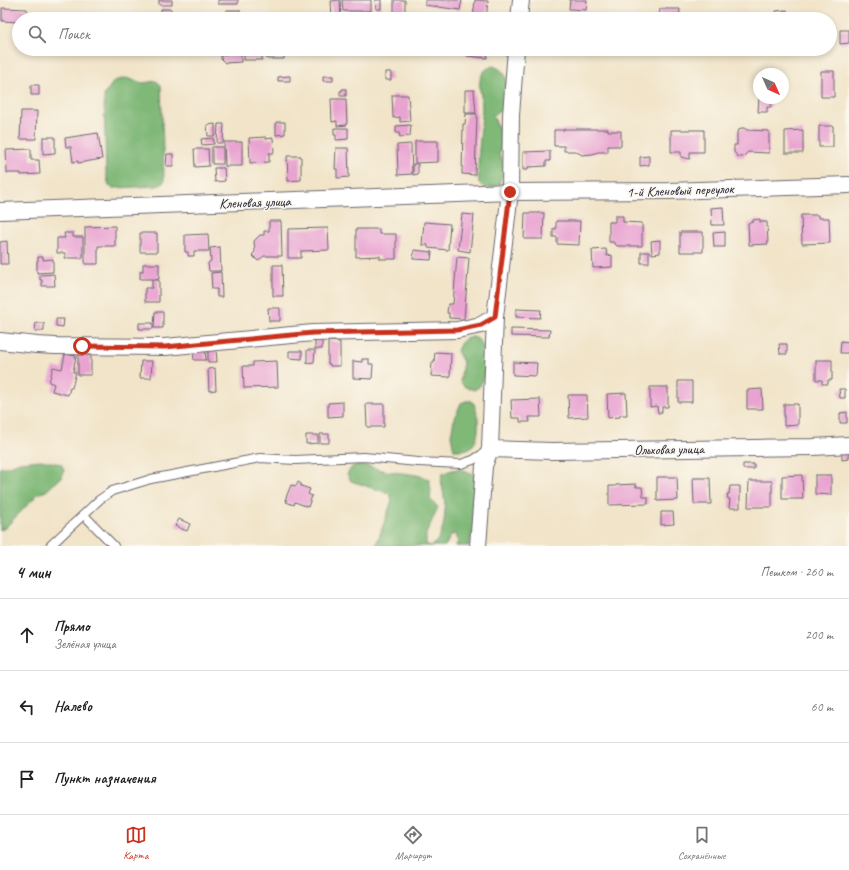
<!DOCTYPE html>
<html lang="ru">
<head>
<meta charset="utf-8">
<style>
  :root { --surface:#fff; --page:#f2f2f2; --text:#202124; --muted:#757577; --line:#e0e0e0; --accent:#c8321e }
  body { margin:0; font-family:Caveat,sans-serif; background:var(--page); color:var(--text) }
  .compass { position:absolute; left:753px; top:68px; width:36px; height:36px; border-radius:50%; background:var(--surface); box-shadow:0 2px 6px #0003; rotate:135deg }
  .stop { position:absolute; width:12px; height:12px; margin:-9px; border:3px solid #c8321e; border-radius:50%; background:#fff }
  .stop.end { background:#c8321e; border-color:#fff; box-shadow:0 1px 4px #0008 }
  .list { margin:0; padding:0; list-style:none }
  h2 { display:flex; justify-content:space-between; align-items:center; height:52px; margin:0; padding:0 16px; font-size:17px }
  h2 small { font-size:13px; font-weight:400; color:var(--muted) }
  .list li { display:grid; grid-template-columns:26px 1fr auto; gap:12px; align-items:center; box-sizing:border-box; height:72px; padding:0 16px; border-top:1px solid var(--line) }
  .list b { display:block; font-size:15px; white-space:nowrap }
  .list p { margin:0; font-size:13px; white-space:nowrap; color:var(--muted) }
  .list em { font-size:13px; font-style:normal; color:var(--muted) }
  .icon { flex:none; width:22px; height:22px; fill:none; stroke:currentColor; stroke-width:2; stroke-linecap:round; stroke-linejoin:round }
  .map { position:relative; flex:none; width:849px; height:546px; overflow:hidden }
  .search { position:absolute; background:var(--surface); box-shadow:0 2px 6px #0003; left:12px; right:12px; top:12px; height:44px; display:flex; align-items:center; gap:10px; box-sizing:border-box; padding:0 14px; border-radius:22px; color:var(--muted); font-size:15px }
  .sheet { height:268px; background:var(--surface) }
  nav { display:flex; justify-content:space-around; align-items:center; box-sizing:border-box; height:56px; border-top:1px solid var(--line); background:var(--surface); font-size:11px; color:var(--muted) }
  nav a { display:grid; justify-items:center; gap:2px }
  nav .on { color:var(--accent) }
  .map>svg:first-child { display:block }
  .forest { fill:#7fb877; stroke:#506d59 }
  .building { fill:#e9a3d1 }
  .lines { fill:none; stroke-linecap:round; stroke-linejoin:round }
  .service-casing { stroke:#6a666d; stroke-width:10 }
  .minor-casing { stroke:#6a666d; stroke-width:18 }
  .service { stroke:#fff; stroke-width:8 }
  .minor { stroke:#fff; stroke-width:16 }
  .route { stroke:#c8321e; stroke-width:5 }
  .labels { text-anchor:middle; stroke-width:3; stroke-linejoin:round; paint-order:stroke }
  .street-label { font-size:14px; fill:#22223b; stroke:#fbf7ec }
</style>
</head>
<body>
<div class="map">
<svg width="849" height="546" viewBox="0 0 849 546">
  <rect width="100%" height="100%" fill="#fbf7ec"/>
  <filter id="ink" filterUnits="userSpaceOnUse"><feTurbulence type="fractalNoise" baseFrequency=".025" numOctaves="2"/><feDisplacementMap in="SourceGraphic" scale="8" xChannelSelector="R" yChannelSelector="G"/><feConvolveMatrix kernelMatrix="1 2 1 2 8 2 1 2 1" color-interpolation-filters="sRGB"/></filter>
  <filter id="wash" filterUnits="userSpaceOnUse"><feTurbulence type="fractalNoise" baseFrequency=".012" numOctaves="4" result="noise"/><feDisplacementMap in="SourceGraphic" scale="16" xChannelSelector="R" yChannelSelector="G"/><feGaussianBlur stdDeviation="0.9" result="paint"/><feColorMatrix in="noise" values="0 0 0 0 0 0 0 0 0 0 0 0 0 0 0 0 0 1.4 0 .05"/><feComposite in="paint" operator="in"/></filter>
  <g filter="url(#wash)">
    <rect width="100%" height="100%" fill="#f1e4c9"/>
    <path class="forest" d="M493 66C514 73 505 90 503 107 501 112 496 112 493 116L499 129 502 140 499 154 503 162V173L499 184 494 187 484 188 479 183C476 157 482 132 482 106 482 95 476 83 483 73 485 69 489 68 493 66Z
      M126 78 143 83 156 81 161 85 164 181 162 184 157 186 113 188 109 186 106 173 104 95 114 81Z
      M473 337C489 341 488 373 481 384 480 387 477 388 474 390L465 387 460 382 463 362 457 351C460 343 463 338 473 337Z
      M466 401H472C479 410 481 436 473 445 468 451 461 450 454 450L451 435 454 420 461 403Z
      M41 460 61 464 64 470 62 477 46 491 38 494 5 528 0 530V467H7L20 462Z
      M364 465 385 471 417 475 429 479 431 491 430 499 438 507 426 534V544L431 546C433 544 437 542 438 539 445 530 446 507 444 496 443 488 440 482 442 474 458 467 461 468 477 476V487L472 503 475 522 469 546H456L458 541 456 534 451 535 445 546H376L392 500 390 494 351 481 347 474 353 466Z"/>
    <g id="blocks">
      <path class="building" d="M159 0H172V5H159Z
        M218 0H238V4H218Z
        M340 0 341 19H332L331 1Z
        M342 0H371V11H343Z
        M375 0H381V9H376Z
        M394 0H405V19H394Z
        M425 0H462L460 10 425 5Z
        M475 0 488 1 486 19H473Z
        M570 0H587L586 10 569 9Z
        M2 8 27 9V19H19V22L2 21Z
        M161 9H171V19H161Z
        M660 9H680L679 19H661V17H659Z
        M227 10H240V19H222V17H227Z
        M787 10 788 19H777L776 11Z
        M840 30H849V43L840 44Z
        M468 49H488L487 58 467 56Z
        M284 50V59H267L266 51Z
        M241 52V62L225 63 221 59V55L227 54V53Z
        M244 52H262V60H244Z
        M821 71H834V97H821Z
        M385 72H391V80H385Z
        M290 76V81H278V77Z
        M323 76H333V81H323Z
        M31 85H39V95H31Z
        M342 89H346V96H340V91H342Z
        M465 90H474L476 113H465Z
        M392 95H408L410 121 400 122V117L393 118Z
        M759 98H771V107H767V112H758Z
        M331 99H346L347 125 337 126V121L332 122Z
        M21 111H37L36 139H20Z
        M466 114H477L475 175 462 174 463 124H465Z
        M276 122H285V134L276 135Z
        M215 124V136H208L207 125Z
        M218 124H224L223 143H217Z
        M411 125 410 136 400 137 399 133H396V126Z
        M819 126H833V147H819Z
        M334 128H348V139L336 140V135H334Z
        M741 128H744L747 130 769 131V153L748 152 743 157H738L734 152V145H737V132Z
        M564 129H608V131H621V146H608V152H598L592 154 582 155 575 151H564V146H554V130H564Z
        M671 130H704V152H690V159L681 157V152H671Z
        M803 130V153H785V131Z
        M98 133 102 159 78 163V161L73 162 71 147H66L65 138Z
        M43 137H55V153L43 154Z
        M266 137V139L273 138 274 153H269V162L250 163 249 138Z
        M213 138 214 144 202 145 201 139Z
        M415 141H438V162L415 163Z
        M224 142H242V166H225Z
        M411 144 412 174 398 175 397 145Z
        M212 147H223V164H212Z
        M336 148H348L349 177 337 178V169H335Z
        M31 149V160H39L40 174 21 175V173H7L6 150Z
        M194 149H208L209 166 195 167Z
        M550 151V161H546V166L528 167V170H523V152Z
        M167 154H173V166H166Z
        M287 156H301V180L288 181Z
        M649 156V165L640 166V157Z
        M413 164H418V174L413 175Z
        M214 168H224L225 181 215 182Z
        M723 207 724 225H712L711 208Z
        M525 213H544L543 239H524Z
        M462 214 474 215 470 252 458 250Z
        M801 215H818V218H829L830 243 802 244Z
        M615 216H623V222L642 223V246H617L613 242H609V222H615Z
        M760 219V222H767L768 244 749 245 748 223 753 222V220Z
        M269 221H281L282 256H264L258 261 252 255 255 252 254 241 260 235H264V231H269Z
        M556 221H580L579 245 557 244V237H553V229H556Z
        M424 222 450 224 448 250 428 248V245H422Z
        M115 226V246H98V264H85V227Z
        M328 228 329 250 301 251V258H288V229Z
        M356 229H379V234H396V259H380V256L356 257Z
        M680 232H703V252H680Z
        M725 232V247H714L713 233Z
        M64 233H73V237H83V258H65V253H57V238H65Z
        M140 233H157V252H140Z
        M208 234 209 251H194V256H188V252H185V235Z
        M660 240V253L652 254 651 241Z
        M7 241 8 264H0V242Z
        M220 247 221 271H209L208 263 211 261 210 248Z
        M606 249 607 256 612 255V267L593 268 592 250Z
        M414 250 432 252 431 260 413 259Z
        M641 252H649V263H641Z
        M38 257H43V260L53 259V272L37 273V261H38Z
        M457 257 469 258 464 319 449 318V313H447L448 304H453Z
        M143 264H159V279H140V271H143Z
        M273 265H282L283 296H273Z
        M221 272 222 297H217V289H212L211 273Z
        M54 274 55 286H42V280H40V275Z
        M152 280H159V302H145V288H152Z
        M268 308H280V321H269Z
        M516 309 541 310 540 318 516 317Z
        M155 312H163V328H154Z
        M56 319H64L63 327 56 326Z
        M36 323H44V331H35Z
        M139 323H153V329H139Z
        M511 329 550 330 549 337 511 336Z
        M315 340H322V349H315Z
        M328 341 340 342V366H330V364H328Z
        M841 341 849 342V353H840Z
        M779 344H787V354H780Z
        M208 349H216L217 362H208Z
        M307 350H315L314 362 307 363Z
        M193 351H205L206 360H194Z
        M289 351H302V359L289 358Z
        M435 352 451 353 450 377 431 376 432 362H434Z
        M65 354 76 356 73 372H76L72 388H70L68 395 52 391 54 384 49 382 53 367 62 369Z
        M78 355H91V375H78Z
        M362 359H369V364H373L372 379 353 378V361L362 362Z
        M816 360H832V380H828V384H822V380H816Z
        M141 361H152L151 378H140Z
        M277 361 278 387 244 388 243 366H253V362Z
        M513 362 537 363 536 376 513 375Z
        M215 368 216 390 209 391 208 369Z
        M678 381H692V402H678Z
        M650 387H668V407H662V411L661 413H658L657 406 650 407Z
        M762 389 763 409H747V390Z
        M839 389H845V398H840Z
        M626 393 627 415H620V417L608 418 607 394Z
        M568 395H587L588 417 569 418Z
        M540 399 541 417H529L530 422H520V418H512L511 400Z
        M343 402V416L328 417V403Z
        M366 404H384V427H367Z
        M784 404H798V425L784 426Z
        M847 412V423H840V413Z
        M320 434H329V443H320Z
        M306 435H318V443L306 444Z
        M842 453H849V459L842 460Z
        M743 464H754V469H743Z
        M802 475 803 499H782V476Z
        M815 475H831V495L815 494Z
        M657 477H677L678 500 657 501Z
        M693 478H710L711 504H694Z
        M749 481H772V507H748Z
        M298 482 301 484V486L310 489 308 494 312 496 308 507 295 502 294 505 286 502 287 500H285L291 485 296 486Z
        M636 484V487H642L643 497H648V504L609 505V486H616V485Z
        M730 486H740V508H729L730 499H728L727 494H729Z
        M661 512H673L674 524 661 525Z
        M179 519 190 524 187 531 175 526Z"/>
    </g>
  </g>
  <g filter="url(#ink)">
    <use href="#blocks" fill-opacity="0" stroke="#6a666d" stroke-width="1"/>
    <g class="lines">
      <g class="service-casing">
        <path id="service" d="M84 515 114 546
          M50 546 99 500 112 491 151 479 260 458 295 460 364 457 418 462 461 464 473 460 487 451"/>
      </g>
      <g class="minor-casing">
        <path id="minor" d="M519 19 521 0
          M0 211 510 192 668 191 849 185
          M0 341 37 345 55 346 165 347 313 333 457 330 481 325 495 317
          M490 449 552 451 813 447 849 445
          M478 546 484 466 490 449 495 317 510 192 511 115 516 49"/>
      </g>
      <use href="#service" class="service"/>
      <use href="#minor" class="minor"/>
    </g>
  </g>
  <g class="lines" filter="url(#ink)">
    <path class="route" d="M82 346 165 347 313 333 457 330 481 325 495 317 510 192"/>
  </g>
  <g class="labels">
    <g class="street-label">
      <text transform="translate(680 190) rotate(-2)" y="5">1-й Кленовый переулок</text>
      <text transform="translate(255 202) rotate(-2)" y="5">Кленовая улица</text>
      <text transform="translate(669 449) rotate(-1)" y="5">Ольховая улица</text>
    </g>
  </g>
</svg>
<svg class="compass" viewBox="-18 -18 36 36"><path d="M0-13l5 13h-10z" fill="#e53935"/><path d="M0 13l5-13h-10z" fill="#757577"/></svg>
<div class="stop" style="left:82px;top:346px"></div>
<div class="stop end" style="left:510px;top:192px"></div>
<div class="search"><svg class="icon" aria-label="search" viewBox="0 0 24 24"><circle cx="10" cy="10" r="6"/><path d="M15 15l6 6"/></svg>Поиск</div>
</div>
<section class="sheet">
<h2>4 мин<small>Пешком · 260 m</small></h2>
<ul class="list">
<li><svg class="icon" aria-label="ahead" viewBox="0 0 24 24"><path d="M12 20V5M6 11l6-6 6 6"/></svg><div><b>Прямо</b><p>Зелёная улица</p></div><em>200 m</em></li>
<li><svg class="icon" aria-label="left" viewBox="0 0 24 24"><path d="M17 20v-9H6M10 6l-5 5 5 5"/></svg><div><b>Налево</b></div><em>60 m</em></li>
<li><svg class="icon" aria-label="arrive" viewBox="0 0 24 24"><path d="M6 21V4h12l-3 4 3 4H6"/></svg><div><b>Пункт назначения</b></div></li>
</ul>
</section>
<nav>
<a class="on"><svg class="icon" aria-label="map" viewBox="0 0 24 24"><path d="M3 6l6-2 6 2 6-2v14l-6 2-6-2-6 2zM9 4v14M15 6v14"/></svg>Карта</a>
<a><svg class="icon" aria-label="directions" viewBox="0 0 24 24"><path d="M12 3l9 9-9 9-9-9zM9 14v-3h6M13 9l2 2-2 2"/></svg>Маршрут</a>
<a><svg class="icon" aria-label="saved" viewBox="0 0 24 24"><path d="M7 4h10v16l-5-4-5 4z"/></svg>Сохранённые</a>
</nav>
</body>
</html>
